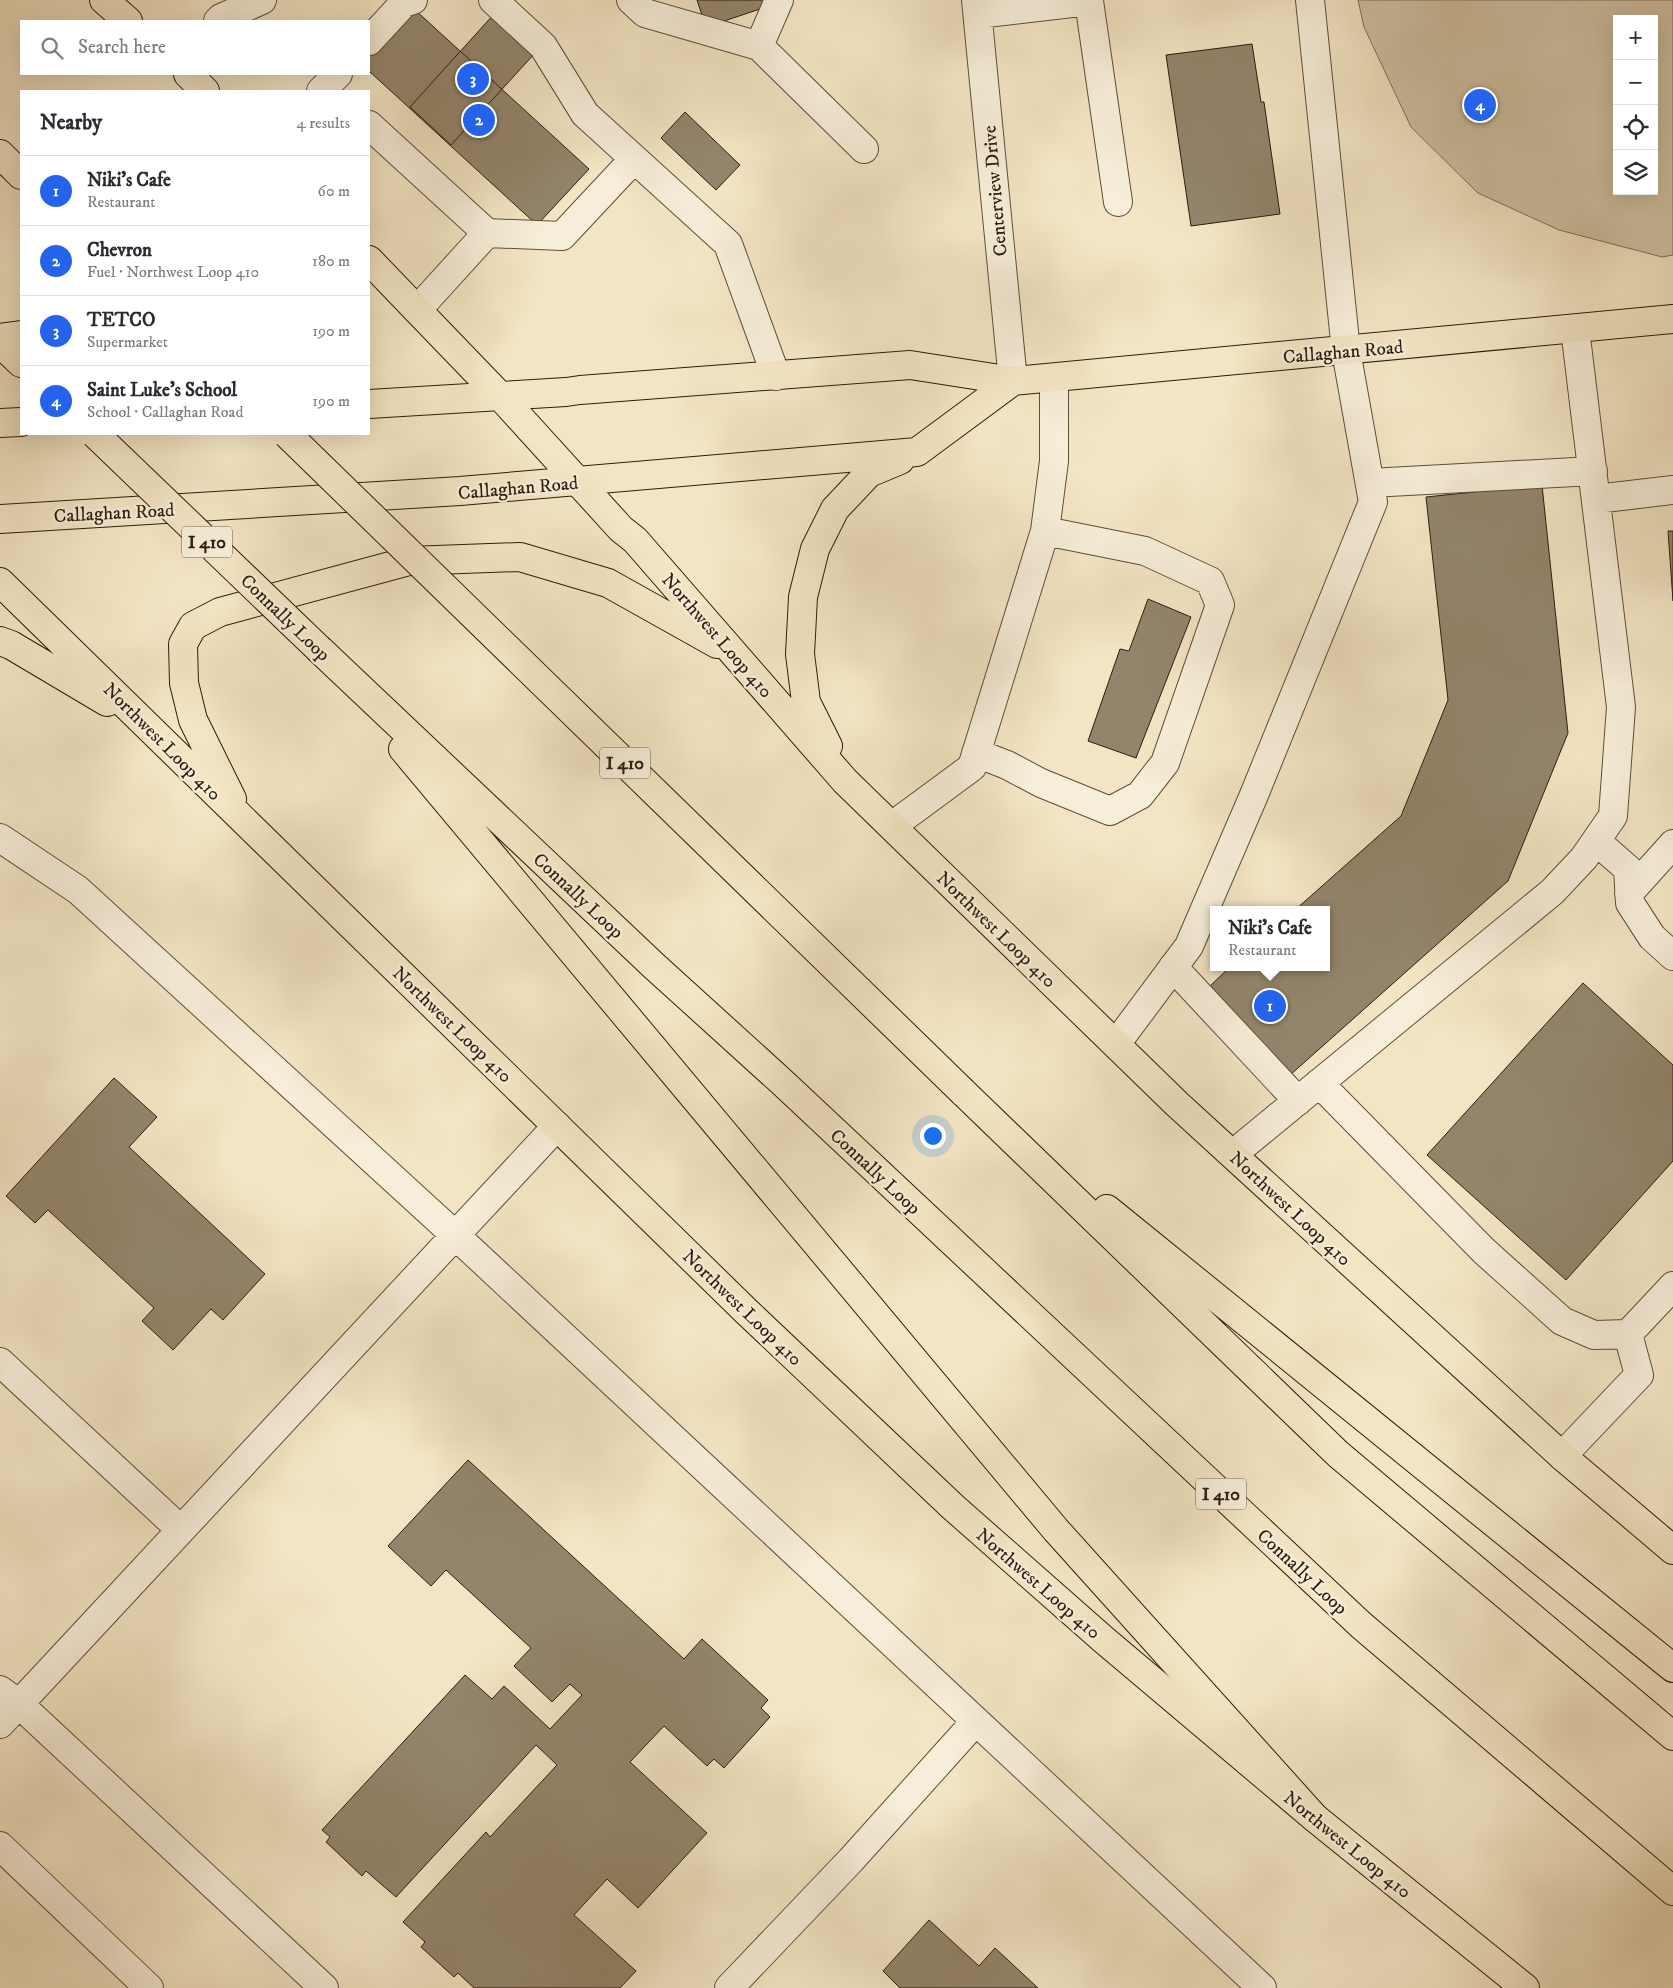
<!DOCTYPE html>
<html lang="en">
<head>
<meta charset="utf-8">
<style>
  :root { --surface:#fff; --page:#f7f7f7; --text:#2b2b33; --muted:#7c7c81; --line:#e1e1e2; --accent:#2563eb }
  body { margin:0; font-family:"IM FELL DW Pica",serif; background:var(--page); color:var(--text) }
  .controls { position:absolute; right:15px; top:15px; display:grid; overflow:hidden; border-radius:0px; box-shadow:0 5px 20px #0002 }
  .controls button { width:45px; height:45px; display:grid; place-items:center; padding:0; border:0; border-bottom:1px solid var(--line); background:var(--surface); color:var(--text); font:25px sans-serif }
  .you { position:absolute; left:932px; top:1135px; width:18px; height:18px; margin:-12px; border:4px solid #fff; border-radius:50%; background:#1a73e8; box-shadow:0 0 0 8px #1a73e833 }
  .badge { display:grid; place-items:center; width:32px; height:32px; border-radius:50%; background:var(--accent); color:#fff; font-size:16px; font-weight:700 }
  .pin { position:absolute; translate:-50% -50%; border:2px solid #fff; box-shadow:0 1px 5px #0006 }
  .popup { position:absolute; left:1210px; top:906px; width:120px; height:65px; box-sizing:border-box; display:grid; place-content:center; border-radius:0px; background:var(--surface); filter:drop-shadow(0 1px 4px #0005); font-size:16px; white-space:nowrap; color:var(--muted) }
  .popup b { font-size:19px; color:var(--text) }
  .popup::after { content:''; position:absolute; left:50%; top:100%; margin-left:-10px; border:10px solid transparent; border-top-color:var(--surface) }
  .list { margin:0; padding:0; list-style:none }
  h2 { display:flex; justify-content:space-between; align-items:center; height:65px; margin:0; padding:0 20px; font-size:21px }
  h2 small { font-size:16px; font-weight:400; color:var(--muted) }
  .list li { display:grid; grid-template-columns:32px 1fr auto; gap:15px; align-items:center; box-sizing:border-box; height:70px; padding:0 20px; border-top:1px solid var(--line) }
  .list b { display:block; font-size:19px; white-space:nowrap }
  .list p { margin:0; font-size:16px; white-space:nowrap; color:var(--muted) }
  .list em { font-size:16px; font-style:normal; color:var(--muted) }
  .icon { flex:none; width:28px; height:28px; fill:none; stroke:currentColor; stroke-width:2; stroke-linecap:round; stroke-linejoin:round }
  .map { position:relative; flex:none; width:1673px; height:1988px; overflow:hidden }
  .search { position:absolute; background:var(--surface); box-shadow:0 5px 20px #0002; left:20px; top:20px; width:350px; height:55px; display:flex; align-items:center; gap:12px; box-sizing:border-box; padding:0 18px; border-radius:0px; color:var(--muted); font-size:19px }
  .panel { position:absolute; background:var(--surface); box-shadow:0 5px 20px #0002; left:20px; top:90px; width:350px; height:345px; border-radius:0px }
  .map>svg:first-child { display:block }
  .green { fill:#d1c3a5; stroke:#7e7058; fill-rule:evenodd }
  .building { fill:#93856c; stroke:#2a1d0c }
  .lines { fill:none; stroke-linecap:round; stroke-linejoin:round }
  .minor-casing { stroke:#5c4f3a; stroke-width:30 }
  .major-casing { stroke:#2a1d0c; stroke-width:30 }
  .highway-casing { stroke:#2a1d0c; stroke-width:30 }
  .minor { stroke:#f7eed9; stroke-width:28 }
  .major { stroke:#f3e5c4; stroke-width:28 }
  .highway { stroke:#f3e5c4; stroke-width:28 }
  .highway-bridge-casing { stroke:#2a1d0c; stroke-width:30; stroke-linecap:butt }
  .highway-bridge { stroke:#f3e5c4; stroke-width:28 }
  .labels { text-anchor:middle; stroke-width:4.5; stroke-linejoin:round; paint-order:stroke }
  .shield { fill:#f7eed9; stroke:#685c4a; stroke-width:1 }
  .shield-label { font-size:18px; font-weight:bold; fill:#2a1d0c }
  .street-label { font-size:19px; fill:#2a1d0c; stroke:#f7eed9 }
</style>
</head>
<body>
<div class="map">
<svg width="1673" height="1988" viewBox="0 0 1673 1988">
  <rect width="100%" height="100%" fill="#f3e5c4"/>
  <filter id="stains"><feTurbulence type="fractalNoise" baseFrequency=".004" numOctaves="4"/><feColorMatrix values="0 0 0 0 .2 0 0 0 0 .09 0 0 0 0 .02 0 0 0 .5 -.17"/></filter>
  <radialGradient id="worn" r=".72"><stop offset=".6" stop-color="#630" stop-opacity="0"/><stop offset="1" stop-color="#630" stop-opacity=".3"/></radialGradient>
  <path class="green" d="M1358 0H1673V255L1662 257 1559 230 1478 193 1411 127 1364 27ZM1617 19H1654V191H1617Z"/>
  <path class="building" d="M697 0H770L772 5 706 27Z
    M413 8 589 169 537 225 369 71V56Z
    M494 14 536 52 451 145 410 107Z
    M1252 44 1261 102H1264L1280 214 1191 226 1166 55Z
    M685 112 740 165 716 190 661 138Z
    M1542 485 1568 733 1508 881 1289 1076 1210 986 1230 967H1326V910H1295L1401 816 1448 700 1426 497Z
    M1668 531H1673V601Z
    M1148 599 1191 617 1136 758 1088 741 1120 649 1129 651Z
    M1583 983 1673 1065V1161L1566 1280 1427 1155Z
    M114 1078 157 1117 129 1147 265 1274 223 1320 211 1309 173 1350 142 1321 154 1308 48 1210 35 1223 6 1196Z
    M468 1460 684 1659 702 1639 768 1700 761 1708 770 1717 724 1768 714 1759 707 1766 664 1726 630 1762 707 1833 638 1908 607 1879 574 1915 636 1971 620 1988H474L458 1973 454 1977 421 1947 425 1942 403 1922 486 1832 490 1837 557 1765 536 1745 396 1897 366 1871 362 1876 326 1842 330 1837 322 1830 465 1675 492 1699 504 1686 550 1729 582 1695 570 1684 552 1702 514 1666 531 1648 446 1570 431 1586 388 1546Z
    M929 1920 979 1966 995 1948 1038 1988H900L883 1971Z"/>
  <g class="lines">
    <g class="minor-casing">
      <path id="minor" d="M493 0 543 46 585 114 728 244 776 376
        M631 0 645 13 759 46
        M779 0 759 46 864 149
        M976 0 1013 381
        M978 14 1089 1 1118 202
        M218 21 221 18 262 0
        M369 41 404 3 413 0
        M321 91 338 74
        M369 125 487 233
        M417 310 487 233 562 236 634 159
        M1370 483 1593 471
        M1596 499 1673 490
        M976 753 1007 765 1041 783 1110 811 1140 795 1165 763 1220 605 1210 581 1145 551 1045 531
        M892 826 972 767 1045 531 1054 461V378
        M0 838 78 890 455 1235 1262 1988
        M1596 841 1628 869 1630 903 1652 937 1673 956
        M1629 893 1673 844
        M1173 967 1298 1101
        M1116 1044 1189 946 1254 795 1373 502 1346 351 1310 0
        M1319 1083 1484 1251 1562 1321 1594 1335 1628 1334
        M1233 1154 1552 892 1584 858 1613 816 1621 707 1575 329
        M0 1362 181 1530
        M1562 1456 1639 1375 1628 1334 1673 1286
        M0 1690 19 1704 557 1126
        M0 1724 19 1704 324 1988
        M0 1846 149 1988
        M729 1988 851 1860 976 1721"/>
    </g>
    <g class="major-casing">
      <path id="major" d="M104 0 128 21
        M188 74 205 91
        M369 260 501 397 621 529 635 540 845 781 1177 1104 1562 1456 1673 1550
        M0 338 21 335
        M369 404 566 392 580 390 910 365 1013 381 1673 319
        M0 423 21 422
        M0 519 460 491 917 452 1013 381
        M0 582 747 1312 953 1507 1104 1640 1315 1818 1525 1988
        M0 641 11 645 107 702
        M828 746 806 702 800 654 803 597 815 549 835 509 869 473 900 460
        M232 799 193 720 184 683 183 644 193 626 220 612 409 561 520 557 608 583 717 644"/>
    </g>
    <g class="highway-casing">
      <path id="highway" d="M0 154 21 175
        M0 343 21 363
        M320 650 653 965 782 1082 1361 1625 1673 1891
        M403 749 1056 1530 1315 1818
        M963 1092 1338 1454 1673 1736
        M1107 1209 1673 1668"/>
    </g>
    <use href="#minor" class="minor"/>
    <use href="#major" class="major"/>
    <use href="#highway" class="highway"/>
    <g class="highway-bridge-casing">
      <path id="highway-bridge" d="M95 434 320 650
        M287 434 963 1092"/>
    </g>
    <use href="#highway-bridge" class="highway-bridge"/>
  </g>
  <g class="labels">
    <g class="shield">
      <rect x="182" y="526.5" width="50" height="31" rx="4"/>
      <rect x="600" y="747.5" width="50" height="31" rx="4"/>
      <rect x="1196" y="1478.5" width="50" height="31" rx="4"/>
    </g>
    <g class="shield-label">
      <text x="207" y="548">I 410</text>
      <text x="625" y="769">I 410</text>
      <text x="1221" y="1500">I 410</text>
    </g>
    <g class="street-label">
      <text transform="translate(994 191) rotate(-95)" y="7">Centerview Drive</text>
      <text transform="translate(1343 351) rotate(-5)" y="7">Callaghan Road</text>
      <text transform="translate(518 487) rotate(-5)" y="7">Callaghan Road</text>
      <text transform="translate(114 512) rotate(-3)" y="7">Callaghan Road</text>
      <text transform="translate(286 617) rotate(44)" y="7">Connally Loop</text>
      <text transform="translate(718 635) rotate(49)" y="7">Northwest Loop 410</text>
      <text transform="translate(163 741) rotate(45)" y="7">Northwest Loop 410</text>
      <text transform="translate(579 895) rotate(43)" y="7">Connally Loop</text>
      <text transform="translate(997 929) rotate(44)" y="7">Northwest Loop 410</text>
      <text transform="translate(453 1024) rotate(44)" y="7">Northwest Loop 410</text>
      <text transform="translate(876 1171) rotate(43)" y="7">Connally Loop</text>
      <text transform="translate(1291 1208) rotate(43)" y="7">Northwest Loop 410</text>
      <text transform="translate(743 1307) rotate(44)" y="7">Northwest Loop 410</text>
      <text transform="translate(1303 1571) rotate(43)" y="7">Connally Loop</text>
      <text transform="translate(1039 1583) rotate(41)" y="7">Northwest Loop 410</text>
      <text transform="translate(1348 1844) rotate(39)" y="7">Northwest Loop 410</text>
    </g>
  </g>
  <rect width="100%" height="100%" filter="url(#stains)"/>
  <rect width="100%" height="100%" fill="url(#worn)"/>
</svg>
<div class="controls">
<button>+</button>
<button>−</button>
<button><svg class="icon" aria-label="locate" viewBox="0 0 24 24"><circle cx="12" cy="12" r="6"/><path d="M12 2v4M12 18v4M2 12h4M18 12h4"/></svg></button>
<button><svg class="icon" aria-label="layers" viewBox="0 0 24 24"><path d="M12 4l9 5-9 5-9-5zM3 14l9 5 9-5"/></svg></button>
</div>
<div class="you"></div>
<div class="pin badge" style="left:1270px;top:1006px">1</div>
<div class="popup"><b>Niki's Cafe</b>Restaurant</div>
<div class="pin badge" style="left:479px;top:120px">2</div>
<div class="pin badge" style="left:473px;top:79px">3</div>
<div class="pin badge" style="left:1480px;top:105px">4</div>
<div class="search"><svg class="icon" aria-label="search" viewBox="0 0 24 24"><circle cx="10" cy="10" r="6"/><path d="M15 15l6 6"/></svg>Search here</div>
<section class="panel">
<h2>Nearby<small>4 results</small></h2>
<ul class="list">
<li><span class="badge">1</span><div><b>Niki's Cafe</b><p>Restaurant</p></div><em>60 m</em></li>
<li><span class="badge">2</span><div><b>Chevron</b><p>Fuel · Northwest Loop 410</p></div><em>180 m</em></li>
<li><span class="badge">3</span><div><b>TETCO</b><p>Supermarket</p></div><em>190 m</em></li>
<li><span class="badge">4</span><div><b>Saint Luke's School</b><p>School · Callaghan Road</p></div><em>190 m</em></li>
</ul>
</section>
</div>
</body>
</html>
